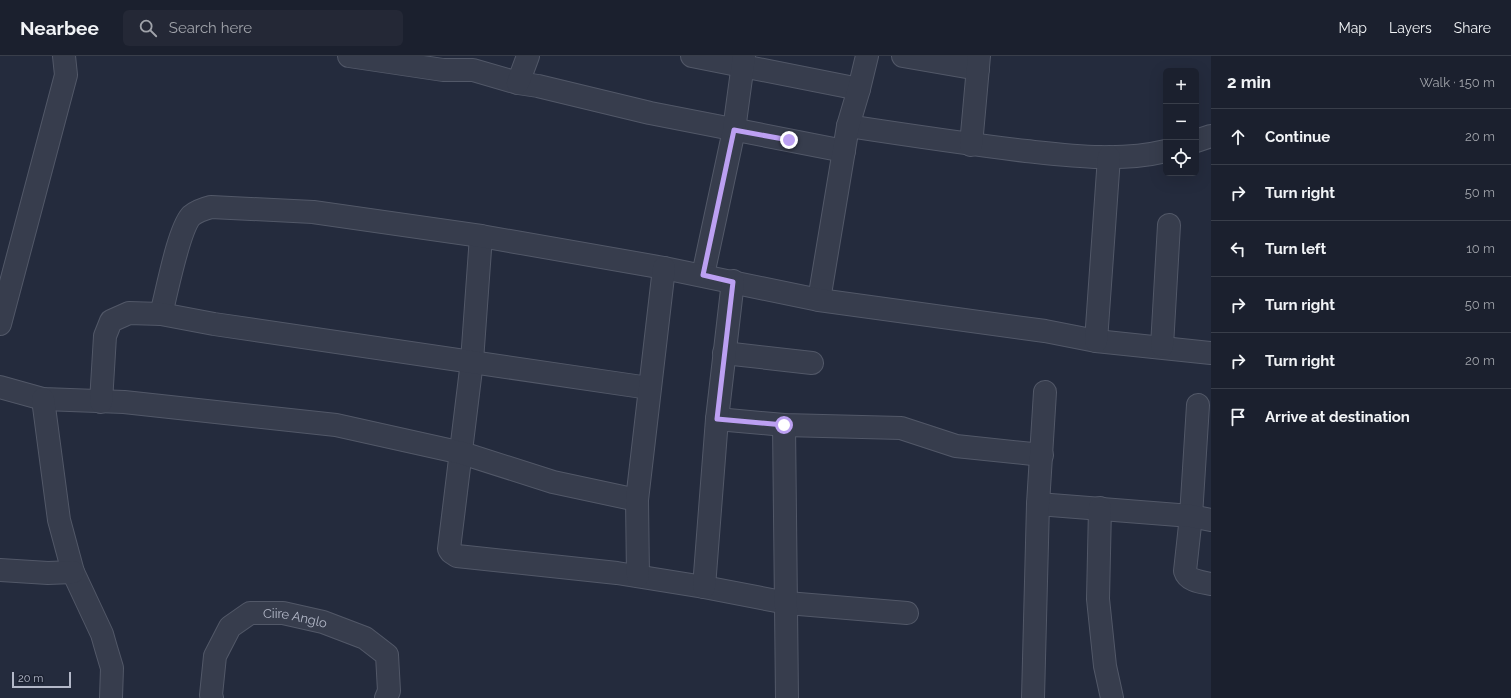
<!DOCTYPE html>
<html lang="en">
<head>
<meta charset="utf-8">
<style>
  :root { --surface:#1b202e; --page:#242836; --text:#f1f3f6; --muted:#a0a3aa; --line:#393e4a }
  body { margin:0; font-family:Raleway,sans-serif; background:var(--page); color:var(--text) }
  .controls { position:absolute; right:12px; top:12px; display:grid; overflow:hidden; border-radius:6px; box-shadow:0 4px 16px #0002 }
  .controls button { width:36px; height:36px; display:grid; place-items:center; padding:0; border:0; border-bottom:1px solid var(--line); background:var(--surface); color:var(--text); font:20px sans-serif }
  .scale { position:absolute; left:12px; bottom:10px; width:59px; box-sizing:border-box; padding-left:4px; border:2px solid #b3b8c8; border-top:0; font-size:11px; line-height:14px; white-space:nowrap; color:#b3b8c8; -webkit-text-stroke:3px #1c2232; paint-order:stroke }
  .stop { position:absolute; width:12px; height:12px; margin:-9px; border:3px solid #bca0f2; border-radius:50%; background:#fff }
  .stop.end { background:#bca0f2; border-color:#fff; box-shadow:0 1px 4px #0008 }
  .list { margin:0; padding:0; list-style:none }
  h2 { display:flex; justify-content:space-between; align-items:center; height:52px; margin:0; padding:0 16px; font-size:17px }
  h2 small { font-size:13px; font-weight:400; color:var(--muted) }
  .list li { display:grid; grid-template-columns:26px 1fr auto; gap:12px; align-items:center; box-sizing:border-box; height:56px; padding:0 16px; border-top:1px solid var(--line) }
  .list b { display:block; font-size:15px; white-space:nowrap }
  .list em { font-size:13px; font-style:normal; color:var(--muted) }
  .icon { flex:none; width:22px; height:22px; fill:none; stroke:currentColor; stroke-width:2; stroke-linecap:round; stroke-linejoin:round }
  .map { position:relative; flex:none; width:1211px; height:642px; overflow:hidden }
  header { display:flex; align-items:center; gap:24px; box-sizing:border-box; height:56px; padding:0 20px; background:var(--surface); border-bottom:1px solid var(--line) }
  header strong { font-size:19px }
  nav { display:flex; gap:22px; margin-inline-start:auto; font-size:14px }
  .search { width:280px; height:36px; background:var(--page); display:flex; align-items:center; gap:10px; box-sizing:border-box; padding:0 14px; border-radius:6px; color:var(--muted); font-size:15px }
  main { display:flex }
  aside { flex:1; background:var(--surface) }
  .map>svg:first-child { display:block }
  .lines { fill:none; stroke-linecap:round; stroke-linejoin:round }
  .minor-casing { stroke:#525868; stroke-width:24 }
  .minor { stroke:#373d4d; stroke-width:22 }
  .route { stroke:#bca0f2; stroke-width:5 }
  .labels { text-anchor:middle; stroke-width:3; stroke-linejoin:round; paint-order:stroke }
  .street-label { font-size:13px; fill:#b3b8c8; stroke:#1c2232 }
</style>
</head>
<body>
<header>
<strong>Nearbee</strong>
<div class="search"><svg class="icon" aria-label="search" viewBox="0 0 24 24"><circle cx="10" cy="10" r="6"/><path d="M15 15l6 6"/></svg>Search here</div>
<nav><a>Map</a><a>Layers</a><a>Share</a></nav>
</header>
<main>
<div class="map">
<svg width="1211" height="642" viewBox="0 0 1211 642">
  <rect width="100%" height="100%" fill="#242b3d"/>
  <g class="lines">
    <g class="minor-casing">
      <g id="minor">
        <path d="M349 0 443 14H473L518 27 538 30 650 57 844 95"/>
        <path d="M692 0 859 33"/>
        <path d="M903 0 978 13"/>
        <path d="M518 27 528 0"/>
        <path d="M848 70C907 79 967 88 1026 95 1073 100 1120 106 1166 95"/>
        <path d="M1196 85 1211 80"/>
        <path d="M971 89 979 0"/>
        <path d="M481 180 472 305 449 493 451 496 457 500 617 517 704 531 787 547 907 557"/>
        <path d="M703 219 734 74 744 0"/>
        <path d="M819 244 848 70 859 33 867 0"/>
        <path d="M161 258C167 236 178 175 191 160 197 155 203 153 211 151L313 156 481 180 664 212 819 244 1045 275 1096 285 1211 297"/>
        <path d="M0 268 66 19 64 0"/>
        <path d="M1096 285 1109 101"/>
        <path d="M1162 290 1169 169"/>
        <path d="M724 297 812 307"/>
        <path d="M0 331 43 343 124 346 336 369 462 397 553 426 637 444"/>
        <path d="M43 343 59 464 73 516 102 578 106 592 112 612 111 642"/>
        <path d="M101 346 105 280 111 265 129 257 161 258 214 268 649 332"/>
        <path d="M1198 349 1191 460 1185 515C1188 525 1201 526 1211 528"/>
        <path d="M717 363 784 369 901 372 956 390 1042 399"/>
        <path d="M784 369 787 642"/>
        <path d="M1038 448 1191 460 1211 464"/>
        <path d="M1100 452 1098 543 1105 610 1112 642"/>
        <path d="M0 514 48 517 73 516"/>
        <path d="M638 520 637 444 664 212"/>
        <path d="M704 531 717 363 733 225"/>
        <path id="s1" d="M212 642 211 639 215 600 230 571 250 557H283L323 566 365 582 387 599 389 635 386 642"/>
        <path d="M1033 642 1038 448 1045 336"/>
      </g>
    </g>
    <use href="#minor" class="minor"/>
  </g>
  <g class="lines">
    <path class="route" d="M784 369 717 363 733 226 703 219 734 74 789 84"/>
  </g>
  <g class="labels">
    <g class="street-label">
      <text dy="5" stroke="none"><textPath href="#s1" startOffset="145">Ciire Anglo</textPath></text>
    </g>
  </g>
</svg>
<div class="controls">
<button>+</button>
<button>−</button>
<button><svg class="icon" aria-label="locate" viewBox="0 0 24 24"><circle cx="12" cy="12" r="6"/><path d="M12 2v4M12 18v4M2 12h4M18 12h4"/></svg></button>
</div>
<div class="scale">20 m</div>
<div class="stop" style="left:784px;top:369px"></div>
<div class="stop end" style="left:789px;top:84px"></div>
</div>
<aside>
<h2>2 min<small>Walk · 150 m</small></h2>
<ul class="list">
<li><svg class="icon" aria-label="ahead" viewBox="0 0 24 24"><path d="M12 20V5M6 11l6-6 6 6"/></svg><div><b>Continue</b></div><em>20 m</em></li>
<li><svg class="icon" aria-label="right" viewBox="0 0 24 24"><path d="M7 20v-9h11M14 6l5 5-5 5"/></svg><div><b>Turn right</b></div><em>50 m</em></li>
<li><svg class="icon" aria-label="left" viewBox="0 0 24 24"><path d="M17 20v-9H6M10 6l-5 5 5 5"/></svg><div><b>Turn left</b></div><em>10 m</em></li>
<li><svg class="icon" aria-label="right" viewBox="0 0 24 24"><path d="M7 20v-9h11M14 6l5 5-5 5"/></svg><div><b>Turn right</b></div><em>50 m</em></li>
<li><svg class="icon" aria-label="right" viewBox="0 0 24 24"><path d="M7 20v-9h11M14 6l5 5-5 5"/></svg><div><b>Turn right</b></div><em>20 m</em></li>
<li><svg class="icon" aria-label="arrive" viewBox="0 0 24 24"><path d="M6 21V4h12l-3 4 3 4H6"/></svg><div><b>Arrive at destination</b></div></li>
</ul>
</aside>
</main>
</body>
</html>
